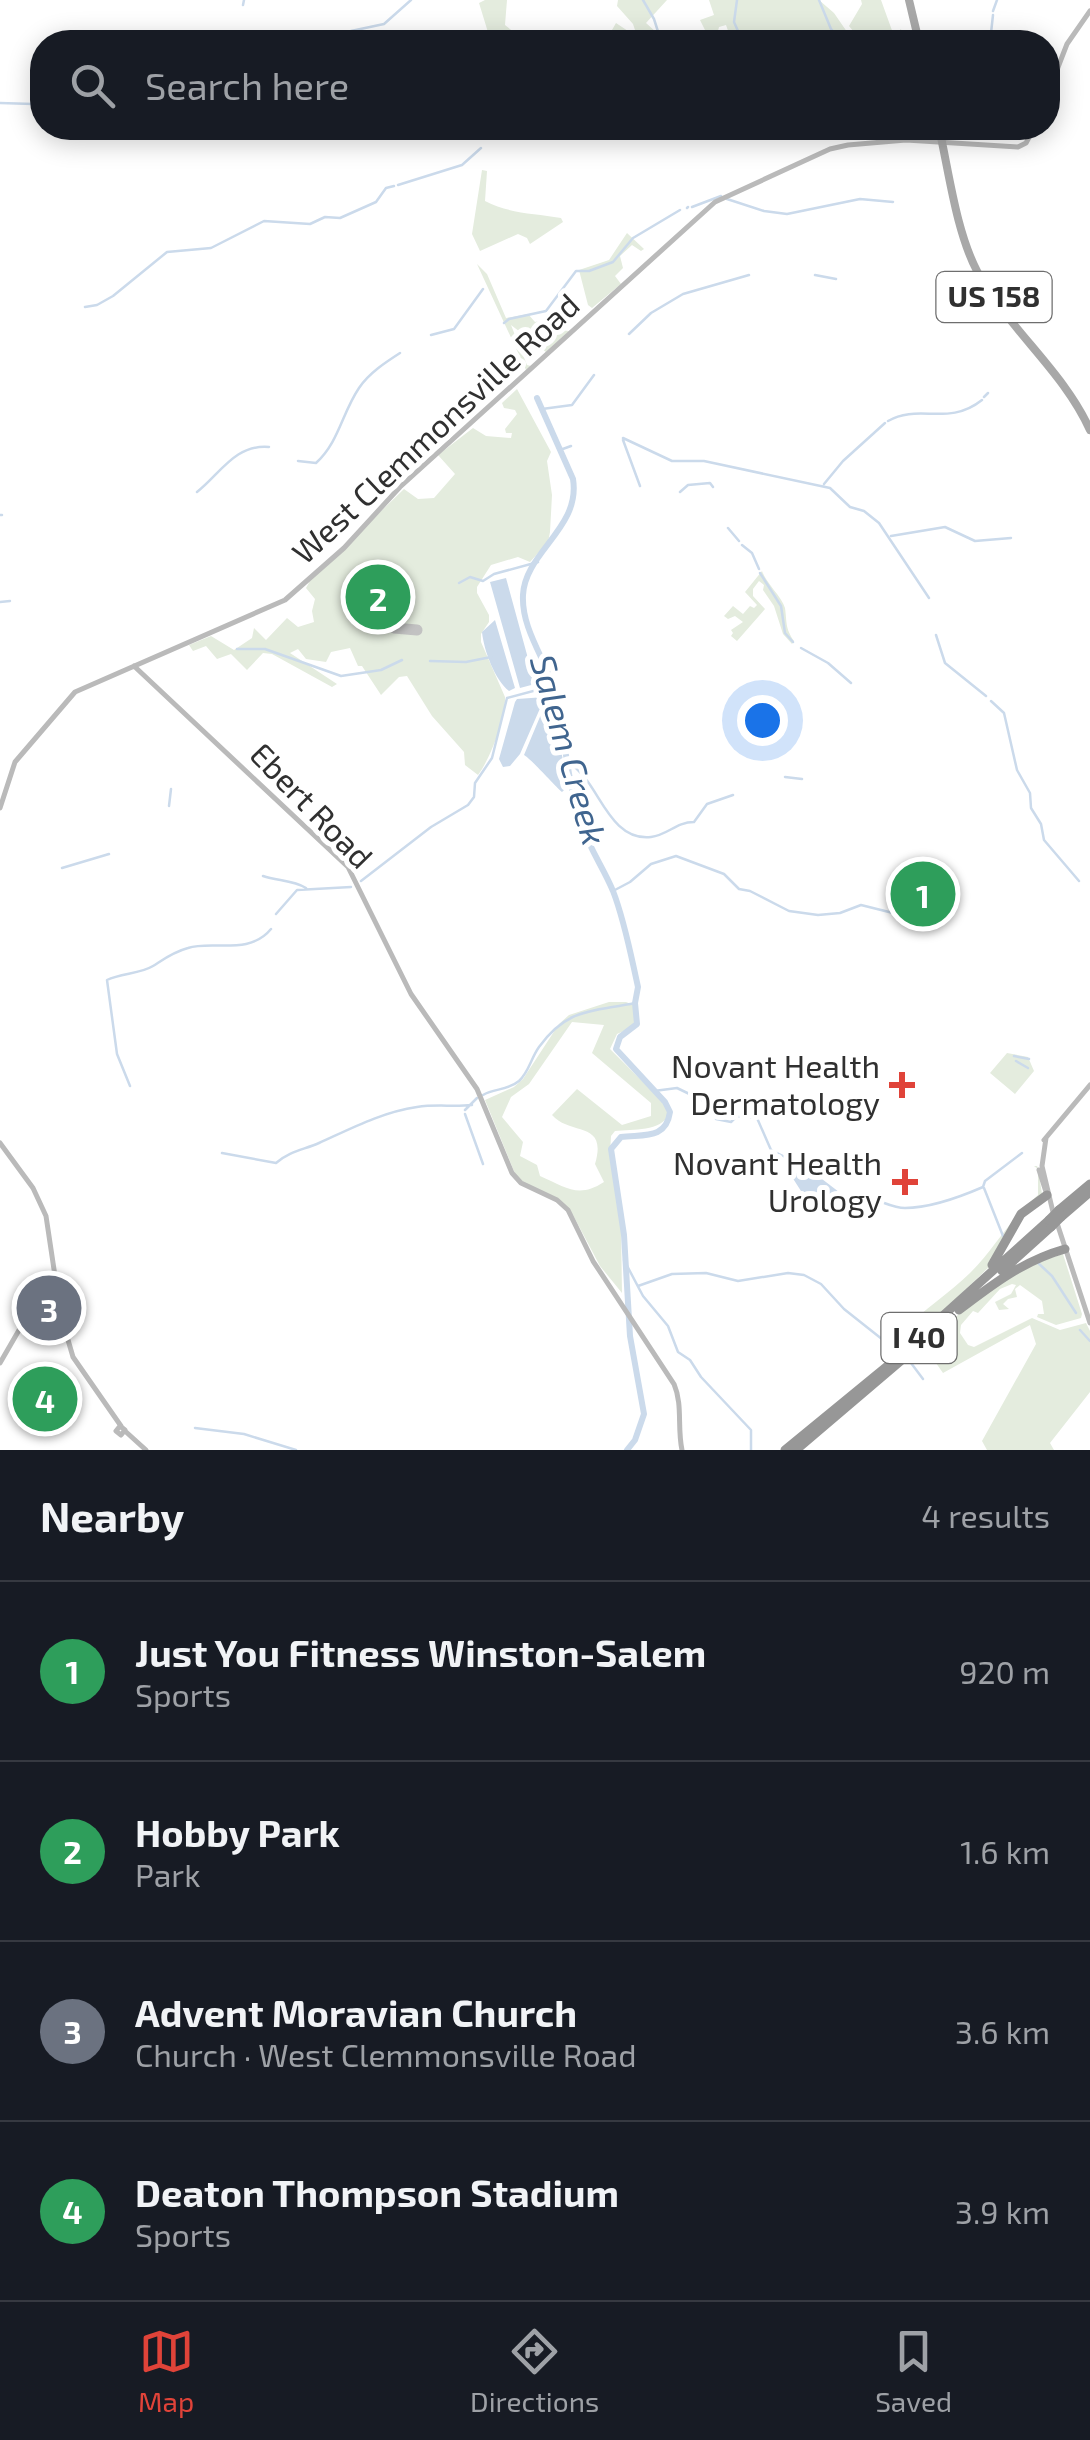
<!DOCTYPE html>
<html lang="en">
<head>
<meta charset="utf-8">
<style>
  :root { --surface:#171b24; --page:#20242c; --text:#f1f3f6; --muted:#9ea1a6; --line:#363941; --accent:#e04339 }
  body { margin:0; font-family:"Exo 2",sans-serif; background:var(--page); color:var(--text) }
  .you { position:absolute; left:762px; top:720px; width:35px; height:35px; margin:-25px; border:8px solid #fff; border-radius:50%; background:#1a73e8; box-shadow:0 0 0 15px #1a73e833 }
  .badge { display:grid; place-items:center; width:65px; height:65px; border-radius:50%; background:var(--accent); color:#fff; font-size:32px; font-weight:700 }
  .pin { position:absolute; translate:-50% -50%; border:5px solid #fff; box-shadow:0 2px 10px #0006 }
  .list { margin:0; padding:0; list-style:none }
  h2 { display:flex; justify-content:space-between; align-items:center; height:130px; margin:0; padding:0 40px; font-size:42px }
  h2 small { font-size:32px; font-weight:400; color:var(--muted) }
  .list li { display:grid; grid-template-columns:65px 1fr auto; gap:30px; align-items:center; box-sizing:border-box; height:180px; padding:0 40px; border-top:2px solid var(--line) }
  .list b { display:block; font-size:38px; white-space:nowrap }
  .list p { margin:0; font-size:32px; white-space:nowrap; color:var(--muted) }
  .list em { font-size:32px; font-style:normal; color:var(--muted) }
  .icon { flex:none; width:55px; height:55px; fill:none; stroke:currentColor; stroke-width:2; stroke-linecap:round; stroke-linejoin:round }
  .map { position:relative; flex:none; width:1090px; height:1450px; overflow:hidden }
  .search { position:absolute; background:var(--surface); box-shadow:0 5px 25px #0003; left:30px; right:30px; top:30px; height:110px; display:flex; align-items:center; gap:25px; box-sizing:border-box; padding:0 35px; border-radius:40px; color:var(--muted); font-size:38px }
  .sheet { height:850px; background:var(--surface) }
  nav { display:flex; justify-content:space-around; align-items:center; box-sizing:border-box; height:140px; border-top:2px solid var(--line); background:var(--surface); font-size:28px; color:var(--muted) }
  nav a { display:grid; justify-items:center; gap:5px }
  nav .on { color:var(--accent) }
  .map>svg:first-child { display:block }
  .green { fill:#e4ecde; fill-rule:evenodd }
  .water { fill:#cbdaeb }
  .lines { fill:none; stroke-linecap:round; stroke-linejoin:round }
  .stream { stroke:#cbdaeb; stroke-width:2.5 }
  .river { stroke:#cbdaeb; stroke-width:6 }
  .runway { stroke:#c2c2c2; stroke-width:11 }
  .secondary { stroke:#bababa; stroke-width:5 }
  .primary { stroke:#a8a8a8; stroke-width:8 }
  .motorway { stroke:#979797; stroke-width:9 }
  .motorway-bridge { stroke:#979797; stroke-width:9 }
  .poi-dot { fill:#e04339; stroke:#fff; stroke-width:4 }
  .labels { text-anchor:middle; stroke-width:10; stroke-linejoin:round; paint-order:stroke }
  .shield { fill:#fff; stroke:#6e6e6e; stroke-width:2.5 }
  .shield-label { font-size:30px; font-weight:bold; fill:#303030 }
  .street-label { font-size:32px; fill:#303030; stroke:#fff }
  .poi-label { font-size:32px; fill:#303030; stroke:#fff; text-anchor:end }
  .water-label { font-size:35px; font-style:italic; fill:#40658f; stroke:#fff }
</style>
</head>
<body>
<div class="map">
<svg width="1090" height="1450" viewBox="0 0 1090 1450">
  <rect width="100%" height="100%" fill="#fff"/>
  <path class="green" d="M485 0H507L505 25 526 42H491L479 3Z
    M618 0H667L646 23 666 41 648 42 637 35 630 42H617L612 30 616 23 631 33 635 30 633 24 617 6Z
    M709 0H819L834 13 854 42H827L822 37 818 42H742L731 39 726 25 719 27 715 42H706L708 36 700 20 714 15Z
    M861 0H881L894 36 901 29 904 42H862L849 26 862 4Z
    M482 170 487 171 485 201C510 214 534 213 561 218L563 222 530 244 527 238 518 234 480 251 472 234Z
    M627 233 644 249 641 251 632 245 620 256 623 268 615 276 621 284 592 308 588 305 579 270 609 260Z
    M477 264 487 274 506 318 528 314 535 322 553 318 557 330 569 331 546 352 511 325 527 365 531 366 526 370Z
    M517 389 551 452 547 461 552 495 550 532 548 542 530 562 518 557 491 565 477 587V593L489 615V622L481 634V642L505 697C506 718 490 759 478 775L465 765 464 752 432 716 407 676 399 677 381 695 362 666H358L350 648 331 652 326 662 306 659 298 649 290 653 337 684 332 687 272 654 263 653 247 670 231 654 217 659 206 646 193 651 189 645 211 636 234 650 252 638 254 628 266 640 287 618 298 627 314 622 312 611 315 599 306 588 311 579 404 489 418 499 434 498 455 474 438 455 473 428 486 436 511 438 512 433H506L505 429 517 414 515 410 504 408 502 403Z
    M762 571C766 583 782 597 785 608 787 622 785 628 794 641L792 644 783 634 774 606 763 590 764 585 759 581 753 589V596L765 609 737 641 731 636 733 633 731 630 743 622 735 616 728 619 724 616 733 606 743 614 750 606 754 608 757 605 745 592Z
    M609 1002H626L634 1005 637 1014 633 1027 617 1034 610 1049 664 1103 669 1114C661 1132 633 1129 615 1131L611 1136 610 1153 621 1227 622 1293 600 1266 573 1215 555 1197 527 1185 516 1176 485 1100 514 1087 523 1079 559 1024 569 1015ZM572 1022 604 1025 592 1053 651 1103V1116L622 1125 577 1089 552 1115C570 1136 608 1120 595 1164L604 1182C578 1199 566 1187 540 1176L537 1165 520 1156 523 1142 502 1117 511 1097 529 1084Z
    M1007 1053 1028 1057 1034 1071 1015 1094 990 1073Z
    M1034 1166H1037L1038 1168 1042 1194 1029 1205 989 1267 915 1338 906 1329C922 1310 950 1293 970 1273 995 1248 1011 1217 1038 1195V1169Z
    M1063 1254 1082 1314 1081 1318 1056 1325 1037 1317 1038 1314H1044L1042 1301 1020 1285 1015 1289 1017 1297 1008 1299 1003 1304 1009 1309 999 1310 995 1302 1011 1294 1016 1285 1012 1284 1000 1289 978 1313 973 1311 961 1325 960 1333 968 1345 974 1347 1032 1318 1060 1330 1086 1323 1090 1331V1392L1050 1443 1054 1450H987L982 1441 1036 1344 1030 1325 943 1373 924 1346 971 1303 1014 1270Z"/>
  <path class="water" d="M506 578 535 684 520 688 490 582Z
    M495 620 515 688 509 691C495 680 484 651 482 632Z
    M545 697 520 754 510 766 503 767 499 759 515 702 517 699Z
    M547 700 558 735 568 786 562 792C554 785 530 758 524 755Z
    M805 1166 839 1192 858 1197 859 1203 844 1207 801 1191 792 1177Z"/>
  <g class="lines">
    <path class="stream" d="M643 0 654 19 661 41
      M737 0 734 22 742 40
      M819 0 831 29 842 42
      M243 5 244 0
      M993 11 997 0
      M330 42 351 31 384 24 411 0
      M990 42 993 15
      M0 103 33 104
      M398 185 462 165 481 148
      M727 199 764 211 787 214 860 199 893 202
      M692 207 721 196
      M687 208 688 207
      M815 275 836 279
      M85 307 97 305 113 296 167 252 211 248 264 221 310 224 325 217 340 218 376 202 386 188 394 186
      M504 323 509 319 546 311 576 271H589L613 262 633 238 680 210
      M629 334 651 313 683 294 749 275
      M431 335 454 329 483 289
      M984 397 988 393
      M542 409 572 405 594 375
      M888 421C919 403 948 427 982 400
      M623 438 672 461H704L830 488 850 507 864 511 879 523 929 598
      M623 440 640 486
      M560 450 571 446
      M298 461 316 463C339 442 342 413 359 388 369 373 386 362 400 353
      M824 484 843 461 885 423
      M197 492C220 474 235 444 269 447
      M680 492 688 485 710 483 713 487
      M0 515H2
      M728 528 739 541
      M891 536 945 527 975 541 1011 538
      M742 545 752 553 759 569
      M760 573 781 606 785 633 793 642
      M459 583 470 577 483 581 494 574 538 562
      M0 602 10 601
      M936 635 945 663 986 696
      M801 648 828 663 851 683
      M237 649H265L341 676 381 670 402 660
      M430 661 466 662 491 657
      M991 701 1004 713 1017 770 1030 793 1031 808 1041 824 1044 840 1079 881
      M566 758C573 766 582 773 588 782 603 802 617 841 651 837 668 835 676 822 694 822L707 804 733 795
      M785 777 802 779
      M169 806 171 789
      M62 868 109 854
      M263 876C277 881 293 880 306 888
      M361 881 431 827 468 805 474 797 475 783 492 758 507 698 552 686
      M613 891 630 882 651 864 676 856 724 874 739 889 750 891 789 911 818 915 840 913 861 905 897 914
      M276 914 297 890 351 887
      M1014 1056 1029 1059
      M1016 1061 1028 1068
      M130 1086 117 1054 107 980C121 973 140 974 153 966 164 959 173 952 188 948 212 940 249 956 271 929
      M654 1091 677 1088 708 1103 716 1119 731 1122 737 1116 757 1118 771 1150 803 1166
      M483 1095C494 1088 507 1091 519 1081 529 1072 531 1058 539 1047 567 1008 591 1012 635 1003
      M465 1110 477 1098
      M869 1111 874 1112 879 1106
      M465 1114 483 1164
      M222 1153 276 1163C290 1151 303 1150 319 1143 350 1129 382 1112 417 1107 436 1104 453 1107 472 1105
      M984 1188 1003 1236
      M858 1197C878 1197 889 1208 905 1208 930 1208 960 1197 983 1187L985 1181 1022 1153
      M624 1260 643 1296 668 1326 678 1352 690 1360 701 1377 751 1430V1450
      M1037 1262 1052 1276 1076 1313
      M638 1286 672 1274 706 1273 738 1281 788 1273 804 1275 821 1284 844 1309 897 1351
      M1080 1330 1090 1341
      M908 1359 923 1379
      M195 1428 244 1434 296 1450"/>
    <path class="river" d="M537 398 573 479C581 528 525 552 523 595 521 633 552 667 558 703 565 743 568 784 581 823 590 850 603 867 613 891 625 922 631 956 638 987L635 1003 637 1024 620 1037 616 1049 665 1102 670 1112C666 1140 643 1134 621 1137L611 1149 624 1235 630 1336 644 1414 635 1440 627 1450"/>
    <path class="runway" d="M394 628 417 630"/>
    <path class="secondary" d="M1048 93 1067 44 1090 11
      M134 666 348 867 411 994 477 1089 512 1173 521 1183 557 1200 568 1210 593 1261 674 1384C683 1405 677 1427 682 1450
      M0 808 15 762 75 692 285 600 344 548 400 487 715 202 830 149 848 145 906 140 1018 147 1026 143 1034 128
      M1046 1138 1042 1166 1053 1212
      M1044 1140 1090 1085
      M0 1143 33 1188 46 1216 61 1316 73 1357 121 1426
      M1039 1170 1047 1195
      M1057 1223 1090 1323
      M0 1363 26 1318 58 1291
      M120 1426 125 1430 121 1435 116 1431Z
      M125 1431 146 1450"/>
    <path class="primary" d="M909 0 919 42
      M939 128C949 172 956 231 977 271 1008 329 1063 370 1090 430"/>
    <path class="motorway" d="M1059 1210 1090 1184
      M1061 1217 1090 1192
      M992 1265 1021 1214 1047 1195
      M1002 1271 1051 1227
      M959 1310C993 1284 1023 1261 1065 1249
      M785 1450 885 1368 1049 1220
      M796 1450 931 1335"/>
    <path class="motorway-bridge" d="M1049 1220 1059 1210
      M1051 1227 1061 1217"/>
  </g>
  <g class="poi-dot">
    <path d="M897 1070h10v10h10v10h-10v10h-10v-10h-10v-10h10z"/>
    <path d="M900 1167h10v10h10v10h-10v10h-10v-10h-10v-10h10z"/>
  </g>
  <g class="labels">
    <g class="shield">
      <rect x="936.5" y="272" width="115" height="50" rx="8"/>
      <rect x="881.5" y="1313" width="75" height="50" rx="8"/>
    </g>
    <g class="shield-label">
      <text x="994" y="307">US 158</text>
      <text x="919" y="1348">I 40</text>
    </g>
    <g class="street-label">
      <text transform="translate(436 429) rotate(-43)" y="11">West Clemmonsville Road</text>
      <text transform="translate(311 806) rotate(46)" y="11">Ebert Road</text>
    </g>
    <g class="poi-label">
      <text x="880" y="1078">Novant Health<tspan x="880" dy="37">Dermatology</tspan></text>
      <text x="882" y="1175">Novant Health<tspan x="882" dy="37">Urology</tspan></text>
    </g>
    <g class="water-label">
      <text transform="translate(568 750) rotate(74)" y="12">Salem Creek</text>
    </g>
  </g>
</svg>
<div class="you"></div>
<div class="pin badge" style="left:923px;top:894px;background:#2e9e5b">1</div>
<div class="pin badge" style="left:378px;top:597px;background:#2e9e5b">2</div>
<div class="pin badge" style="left:49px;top:1308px;background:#6b7280">3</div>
<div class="pin badge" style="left:45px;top:1399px;background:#2e9e5b">4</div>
<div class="search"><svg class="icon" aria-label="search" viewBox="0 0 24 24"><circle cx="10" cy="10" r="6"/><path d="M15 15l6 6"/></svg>Search here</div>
</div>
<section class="sheet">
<h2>Nearby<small>4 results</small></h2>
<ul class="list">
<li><span class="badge" style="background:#2e9e5b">1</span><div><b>Just You Fitness Winston-Salem</b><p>Sports</p></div><em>920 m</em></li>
<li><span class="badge" style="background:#2e9e5b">2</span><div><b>Hobby Park</b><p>Park</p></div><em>1.6 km</em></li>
<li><span class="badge" style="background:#6b7280">3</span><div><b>Advent Moravian Church</b><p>Church · West Clemmonsville Road</p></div><em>3.6 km</em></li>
<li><span class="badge" style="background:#2e9e5b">4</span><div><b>Deaton Thompson Stadium</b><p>Sports</p></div><em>3.9 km</em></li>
</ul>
</section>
<nav>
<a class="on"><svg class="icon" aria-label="map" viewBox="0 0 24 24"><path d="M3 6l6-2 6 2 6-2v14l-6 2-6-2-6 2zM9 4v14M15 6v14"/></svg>Map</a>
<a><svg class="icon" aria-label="directions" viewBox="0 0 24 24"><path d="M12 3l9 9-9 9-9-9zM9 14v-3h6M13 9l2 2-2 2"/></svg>Directions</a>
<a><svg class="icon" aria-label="saved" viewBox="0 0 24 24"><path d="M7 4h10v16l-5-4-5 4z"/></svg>Saved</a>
</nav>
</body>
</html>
